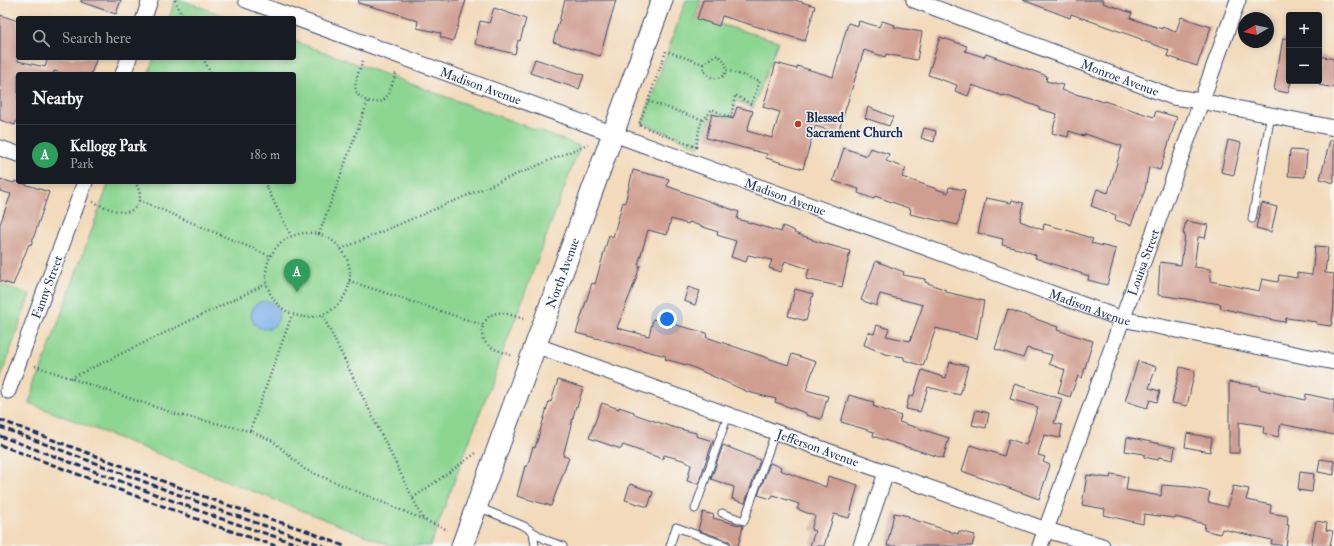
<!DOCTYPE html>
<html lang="en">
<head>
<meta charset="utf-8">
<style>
  :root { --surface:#171b24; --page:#20242c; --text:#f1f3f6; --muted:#9ea1a6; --line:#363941; --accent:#2563eb }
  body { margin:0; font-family:"IM FELL Double Pica",serif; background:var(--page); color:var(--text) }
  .controls { position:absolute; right:12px; top:12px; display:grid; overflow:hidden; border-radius:4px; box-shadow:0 2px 6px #0003 }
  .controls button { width:36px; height:36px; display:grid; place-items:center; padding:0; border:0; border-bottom:1px solid var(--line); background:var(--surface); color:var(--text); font:20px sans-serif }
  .compass { position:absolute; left:1238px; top:12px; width:36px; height:36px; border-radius:50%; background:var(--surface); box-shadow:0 2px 6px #0003; rotate:261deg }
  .you { position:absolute; left:667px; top:319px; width:14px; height:14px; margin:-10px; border:3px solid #fff; border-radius:50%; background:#1a73e8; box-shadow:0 0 0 6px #1a73e833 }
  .badge { display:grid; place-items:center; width:26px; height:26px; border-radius:50%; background:var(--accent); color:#fff; font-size:13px; font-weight:700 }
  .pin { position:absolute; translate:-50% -33px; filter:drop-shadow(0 1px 2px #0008) }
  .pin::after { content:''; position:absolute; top:21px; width:14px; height:12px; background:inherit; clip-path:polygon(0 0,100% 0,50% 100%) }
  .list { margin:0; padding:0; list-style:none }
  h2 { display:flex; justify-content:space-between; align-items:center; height:52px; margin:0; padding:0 16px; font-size:17px }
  h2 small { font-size:13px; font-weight:400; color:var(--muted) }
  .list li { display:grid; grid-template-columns:26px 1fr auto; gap:12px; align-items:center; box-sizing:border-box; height:60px; padding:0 16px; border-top:1px solid var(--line) }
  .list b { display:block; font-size:15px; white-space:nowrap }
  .list p { margin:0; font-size:13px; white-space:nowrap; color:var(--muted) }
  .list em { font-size:13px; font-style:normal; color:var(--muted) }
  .icon { flex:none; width:22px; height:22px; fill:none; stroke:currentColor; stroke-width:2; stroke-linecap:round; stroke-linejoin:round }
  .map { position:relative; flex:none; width:1334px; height:546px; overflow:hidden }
  .search { position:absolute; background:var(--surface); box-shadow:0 2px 6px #0003; left:16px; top:16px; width:280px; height:44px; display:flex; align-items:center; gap:10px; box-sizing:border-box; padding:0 14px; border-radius:4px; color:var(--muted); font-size:15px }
  .panel { position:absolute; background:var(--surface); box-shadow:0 2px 6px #0003; left:16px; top:72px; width:280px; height:112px; border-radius:4px }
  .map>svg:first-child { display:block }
  .green { fill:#8dd692; stroke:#548278 }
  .water { fill:#7cafe8; stroke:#4c6fa3 }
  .building { fill:#d09e90 }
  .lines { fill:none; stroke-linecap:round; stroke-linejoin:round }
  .lane-casing { stroke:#3b496c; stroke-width:9 }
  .street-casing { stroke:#3b496c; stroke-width:17 }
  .secondary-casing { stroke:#3b496c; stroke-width:23 }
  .path { stroke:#3b496c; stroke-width:2.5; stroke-dasharray:1 3; stroke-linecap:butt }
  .lane { stroke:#fff; stroke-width:7 }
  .street { stroke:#fff; stroke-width:15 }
  .secondary { stroke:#fff; stroke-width:21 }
  .rail { stroke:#1b2f5e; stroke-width:3; stroke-dasharray:6 3; stroke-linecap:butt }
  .poi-dot { fill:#c8321e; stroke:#f6f6f2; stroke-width:1.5 }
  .labels { text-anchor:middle; stroke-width:3; stroke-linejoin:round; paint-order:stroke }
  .street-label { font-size:13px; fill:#1b2f5e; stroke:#f6f6f2 }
  .poi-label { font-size:13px; font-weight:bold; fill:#1b2f5e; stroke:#f6f6f2; text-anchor:start }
</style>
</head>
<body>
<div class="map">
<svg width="1334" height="546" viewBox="0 0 1334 546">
  <rect width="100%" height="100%" fill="#f6f6f2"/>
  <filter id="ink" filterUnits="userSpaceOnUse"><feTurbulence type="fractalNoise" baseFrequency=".025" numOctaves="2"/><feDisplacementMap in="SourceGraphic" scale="8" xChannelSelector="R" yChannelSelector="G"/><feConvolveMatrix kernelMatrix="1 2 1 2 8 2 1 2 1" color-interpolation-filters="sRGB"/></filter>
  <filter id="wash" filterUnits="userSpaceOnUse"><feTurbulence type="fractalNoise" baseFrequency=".012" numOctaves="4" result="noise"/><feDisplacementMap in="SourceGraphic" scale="16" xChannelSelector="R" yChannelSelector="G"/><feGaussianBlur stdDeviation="0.9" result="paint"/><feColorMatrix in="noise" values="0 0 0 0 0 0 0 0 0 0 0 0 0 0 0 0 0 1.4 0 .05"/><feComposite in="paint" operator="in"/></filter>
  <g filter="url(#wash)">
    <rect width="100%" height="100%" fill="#f3daba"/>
    <path class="green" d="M175 0H181L230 18H169Z
      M686 0H701L695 17 778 41 753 108 737 101 731 118 713 113 699 147 642 123Z
      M294 41 580 146 430 546H392L29 403 109 182H294V74H148L154 58H294Z
      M0 284 30 294 0 380Z"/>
    <path class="water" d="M251 315a14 14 0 1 1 28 0a14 14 0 1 1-28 0Z"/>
    <g id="blocks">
      <path class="building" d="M81 0H121L116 14 81 2Z
        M359 0H466L453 41 440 37 441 33 417 28 418 21 392 12 358 3Z
        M565 0H616L600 56 553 42Z
        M703 0H795L815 6 805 41 722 16 719 26 697 19Z
        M1023 0H1104L1103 3 1132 13 1130 18 1162 29V27L1176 32 1181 17 1211 27 1197 66 1167 56 1169 50 1141 40V39L1071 14 1070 18Z
        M494 8 526 19 520 41 518 40 515 54 475 44 480 21 489 23Z
        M0 15 18 21V61L45 67 48 58H90L96 60 91 74H64L54 71V74H18V117L15 125 0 120Z
        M859 21 879 27 882 21 895 25 894 27 922 32 917 60 886 54 885 57 864 50 838 133 815 126 803 169 766 158 767 154 706 138 712 114 733 119 737 107 753 111 747 131 772 138 780 112 763 107 776 63 797 69V66L833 77 848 23 858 26Z
        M940 37 967 46 965 51 984 57 986 54 1047 76 1046 81 1063 85 1061 90 1104 102V101L1154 117 1156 111 1177 117 1160 170 1149 167 1145 190 1131 225 1115 220 1116 215 1091 206 1097 189 1108 193 1122 146 1085 134 1084 136 1069 131 1068 137 1052 133 1057 114 1039 109V107L1004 95 1003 96 972 85 968 96 955 91 957 85 928 75Z
        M1283 38 1289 39V81H1291L1288 93 1274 90Z
        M1319 56 1334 59V88L1319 85Z
        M535 59 584 75 579 89 530 73Z
        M868 107 893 117 889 126 865 118Z
        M924 128 936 131 934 142 921 138Z
        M1228 140 1241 143 1234 175 1221 172Z
        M1330 140 1334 141V183L1320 179Z
        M844 148 867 156 870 148 889 154 886 161 906 168 902 177 948 193 949 187 965 190 958 225 910 214 911 209 875 196 874 199 858 193 859 189 833 181Z
        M1290 150 1307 151 1305 177 1288 176Z
        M633 170 669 179 667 186 739 212 737 219 781 232 783 226 795 231 794 233 812 239V240L850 251 842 287 806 279 809 269 785 261 781 272 769 268 772 260 748 255 746 262 731 257 736 241 717 235 718 232 689 222 688 224 671 219 667 235 648 230 638 265H640L636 279 617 328 649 336 653 319 707 333 706 337 788 365 792 354 816 362 806 390 828 396 821 419 806 415V413L775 402 776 399 748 392 690 366 665 359 666 356 576 333 592 283 595 284 609 235 613 237 623 202 625 203Z
        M0 179 14 183 15 181 49 192 31 245 29 244 13 285 0 281V224L11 194 0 191Z
        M986 198 1011 203 1012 200 1024 203 1020 221 1043 230 1044 224 1070 231 1093 239 1091 243 1116 249 1107 285 1088 280 1089 276 1035 258 1036 255 1023 250 1002 245 1003 239 978 233Z
        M1262 203 1277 207 1271 232 1256 228Z
        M1186 221 1208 225 1205 238 1198 237 1194 267 1211 269 1210 281 1259 291 1262 279 1278 282 1279 275 1297 278V273L1312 275 1315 246 1328 247 1325 273 1334 274V307L1331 326 1316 324 1317 322 1286 318 1285 322 1273 320 1220 308 1221 304 1158 295 1160 262 1181 265 1185 234H1183Z
        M876 261 904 272 903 275 925 279V282L946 290V292L984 301 977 339 936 328 923 366 904 360V357L885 354 864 345 868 332 874 334 877 325 889 329 886 336 910 341 923 305 880 294 876 306 861 300Z
        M688 287 700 291 695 305 684 301Z
        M795 289 813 294 806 321 788 316Z
        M1008 309 1058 327 1057 330 1093 341 1082 378 1078 376 1070 397 1058 393 1065 370 1049 364 1052 355 1027 348 1023 358 995 349Z
        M1138 361 1156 367 1149 388 1160 391 1157 402 1150 400 1147 408 1125 401Z
        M950 362 968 366 960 395 928 387 920 412 906 409 909 396 913 397 922 370 946 378Z
        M1180 367 1195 371 1187 406 1172 403Z
        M558 380 583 388 577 407 576 406 563 456 569 458 551 506 517 496 525 466 527 467 533 447 535 448 549 401 551 402Z
        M1229 382 1259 386V389L1305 400 1306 394 1334 400V435L1281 424 1278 437 1263 433 1264 426 1239 422V453H1229Z
        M1014 384 1062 399 1054 423 1062 425 1060 438 1044 435 1038 455 1045 457 1043 462 1050 465 1039 499 962 471 970 445 1004 456 1009 439 1026 445 1038 407 1010 399Z
        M849 395 874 402 873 406 901 416 899 422 949 438 943 458 887 441 873 436 874 432 841 422Z
        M602 403 619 409V407L634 412V414L672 427 696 433V436L713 441 698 484 687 481 691 465 683 460 664 455 663 459 623 445 621 449 589 438Z
        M976 410 989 413 986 428 972 425Z
        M1187 433 1212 438 1210 452 1185 447Z
        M1127 437 1175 447 1173 460 1159 457 1158 460 1144 457V454L1125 451Z
        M723 445 760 460 745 503 732 499 734 487 711 479Z
        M1320 459 1334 461V475L1318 472Z
        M770 463 781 467 780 470 826 487 828 476 858 485 849 518 834 514 824 546H810L815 531 811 530 815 516 797 509 799 504 773 495 771 499 758 495Z
        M1300 472 1314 474 1312 492 1298 490Z
        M1111 474 1128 477 1126 490 1161 496 1162 485 1189 487 1210 492 1208 502 1228 507 1233 486 1249 489 1246 500 1271 505 1270 513 1288 516 1287 525H1289L1286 546 1271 544 1272 540 1222 529 1220 534 1204 530 1205 524 1175 517 1174 518 1144 514 1143 524 1104 515 1105 509 1082 505 1087 475 1110 478Z
        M630 484 653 492 648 507 625 500Z
        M703 512 714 515 713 518 743 526 738 546H732L729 541 698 530Z
        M894 513 909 516V518L958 534 959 531 975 535 972 546H887Z
        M1316 521 1327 523 1326 530 1333 531 1330 546H1311Z"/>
    </g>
  </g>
  <g filter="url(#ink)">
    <use href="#blocks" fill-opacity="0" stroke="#3b496c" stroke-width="1"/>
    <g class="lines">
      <g class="lane-casing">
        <path id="lane" d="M1252 219 1271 115
          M478 507 524 526 546 540 563 546
          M695 509 728 415
          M722 513 744 521 775 433
          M533 532 535 546
          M670 546 676 527 727 546"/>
      </g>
      <g class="street-casing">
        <g id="street">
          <path id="s1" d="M246 0 1122 319 1334 362"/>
          <path id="s2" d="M914 0 1173 97 1201 101 1334 128"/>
          <path d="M144 18 150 0"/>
          <path d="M123 74 129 58"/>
          <path d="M0 148 18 154"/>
          <path id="s3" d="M535 345 1046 530 1102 546"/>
          <path id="s4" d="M8 391 85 182"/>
          <path d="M861 546 886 473"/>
          <path id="s5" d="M1040 546 1238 0"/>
        </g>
      </g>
      <g class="secondary-casing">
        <g id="secondary">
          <path id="s6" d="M462 546 662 0"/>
        </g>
      </g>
      <path class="path" d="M175 0 183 18
        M203 58 211 74
        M363 61C358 74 348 92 365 100 371 102 377 103 383 101L389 93 396 73
        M703 64 715 55C722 58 727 61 726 70L760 81 751 104 735 95 731 118 712 109 700 125 696 147 639 125 648 101 703 120
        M703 64 704 71C711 78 714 80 724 76L726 70
        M648 101 666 51 703 64
        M264 182 291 236
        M139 200 270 256
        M93 202C106 207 130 221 138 203 142 195 139 189 135 182
        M266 275a42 42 0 1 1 84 0a42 42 0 1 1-84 0Z
        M319 234 368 101
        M341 249 588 144
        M349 281 483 325
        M323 316 424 521
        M511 355C504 352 494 350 488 345 477 336 482 316 497 313 505 312 516 317 524 319
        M35 366 179 415 250 431 273 441 304 469 448 530
        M71 378 266 284
        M250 431 292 315
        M413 498 476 453"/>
      <use href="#lane" class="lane"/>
      <use href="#street" class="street"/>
      <use href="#secondary" class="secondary"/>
      <path class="rail" d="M0 420 221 503 307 531 344 546
        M0 427 219 510 324 546
        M0 436 216 517 303 546
        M0 445 213 525 276 546"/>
    </g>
  </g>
  <circle class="poi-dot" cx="798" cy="124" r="4"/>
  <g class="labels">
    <g class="street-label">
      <text dy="5" stroke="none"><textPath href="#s2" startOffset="220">Monroe Avenue</textPath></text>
      <text dy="5" stroke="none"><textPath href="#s1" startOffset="250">Madison Avenue</textPath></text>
      <text dy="5" stroke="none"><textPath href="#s1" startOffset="574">Madison Avenue</textPath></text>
      <text dy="5" stroke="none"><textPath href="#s5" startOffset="302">Louisa Street</textPath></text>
      <text dy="5" stroke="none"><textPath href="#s6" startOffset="291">North Avenue</textPath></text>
      <text dy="5" stroke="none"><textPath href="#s4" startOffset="111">Fanny Street</textPath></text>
      <text dy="5" stroke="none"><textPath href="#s1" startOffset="898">Madison Avenue</textPath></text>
      <text dy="5" stroke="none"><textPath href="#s3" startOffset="301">Jefferson Avenue</textPath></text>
    </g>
    <g class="poi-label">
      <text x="806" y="122">Blessed<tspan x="806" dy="15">Sacrament Church</tspan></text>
    </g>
  </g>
</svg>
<div class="controls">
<button>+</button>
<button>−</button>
</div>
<svg class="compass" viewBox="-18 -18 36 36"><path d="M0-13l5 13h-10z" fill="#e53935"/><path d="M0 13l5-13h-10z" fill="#9ea1a6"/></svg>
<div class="you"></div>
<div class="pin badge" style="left:297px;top:292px;background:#2e9e5b">A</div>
<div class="search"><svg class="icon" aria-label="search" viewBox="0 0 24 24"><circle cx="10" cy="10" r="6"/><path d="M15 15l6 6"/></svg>Search here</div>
<section class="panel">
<h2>Nearby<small></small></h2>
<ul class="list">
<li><span class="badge" style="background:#2e9e5b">A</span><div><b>Kellogg Park</b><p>Park</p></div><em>180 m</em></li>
</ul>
</section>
</div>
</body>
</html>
